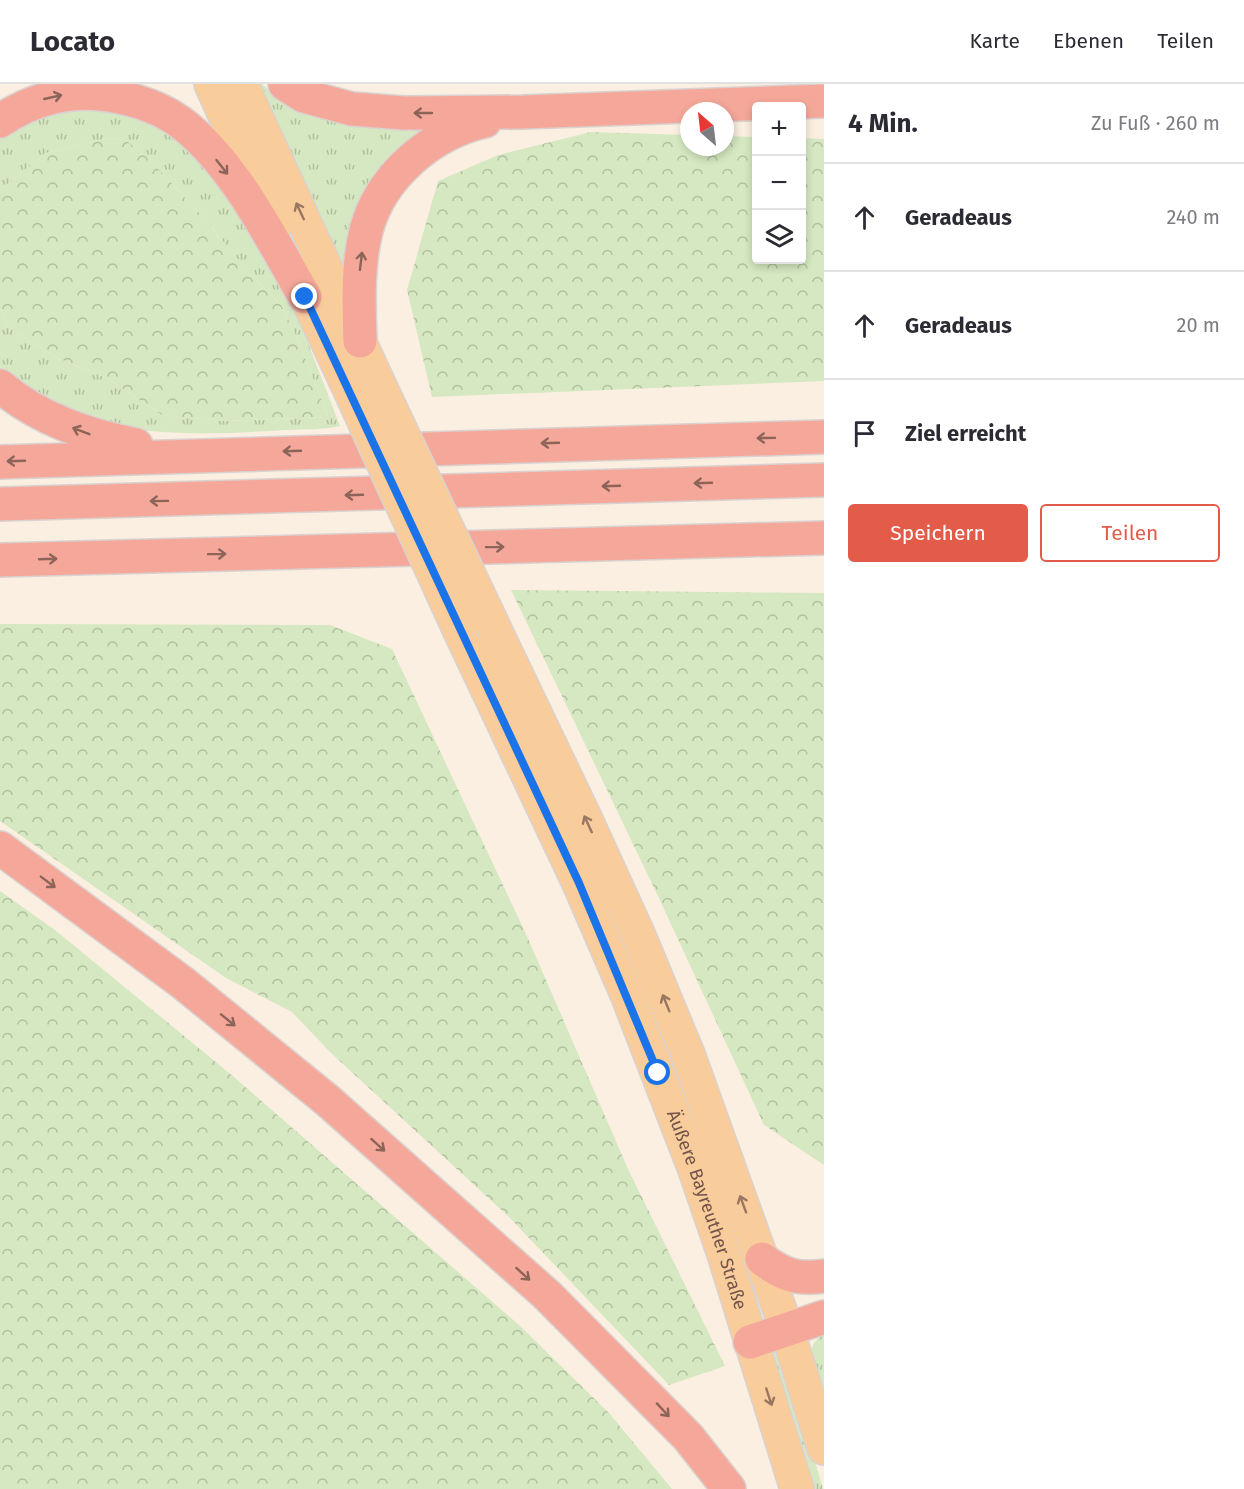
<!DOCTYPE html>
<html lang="de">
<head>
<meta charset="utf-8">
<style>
  :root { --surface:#fff; --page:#f7f7f7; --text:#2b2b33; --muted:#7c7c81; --line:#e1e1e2; --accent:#e35c49 }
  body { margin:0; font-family:"Fira Sans",sans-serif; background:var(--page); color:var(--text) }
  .controls { position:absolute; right:18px; top:18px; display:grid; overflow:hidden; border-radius:6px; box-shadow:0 3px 9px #0003 }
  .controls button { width:54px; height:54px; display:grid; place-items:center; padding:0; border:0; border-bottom:2px solid var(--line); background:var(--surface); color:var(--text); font:30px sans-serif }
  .compass { position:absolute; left:680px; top:18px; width:54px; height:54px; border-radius:50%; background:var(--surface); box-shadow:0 3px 9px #0003; rotate:332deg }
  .stop { position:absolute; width:18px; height:18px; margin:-14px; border:4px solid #1a73e8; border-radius:50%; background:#fff }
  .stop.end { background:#1a73e8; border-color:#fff; box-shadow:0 2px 6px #0008 }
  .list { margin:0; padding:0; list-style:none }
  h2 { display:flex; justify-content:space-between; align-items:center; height:78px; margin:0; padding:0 24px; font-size:26px }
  h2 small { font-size:20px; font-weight:400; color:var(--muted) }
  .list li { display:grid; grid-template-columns:39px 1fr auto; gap:18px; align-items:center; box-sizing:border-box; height:108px; padding:0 24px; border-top:2px solid var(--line) }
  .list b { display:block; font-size:22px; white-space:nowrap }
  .list em { font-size:20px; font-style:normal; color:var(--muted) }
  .actions { display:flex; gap:12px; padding:18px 24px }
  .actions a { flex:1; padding:14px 0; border:2px solid var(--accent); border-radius:6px; text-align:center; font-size:21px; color:var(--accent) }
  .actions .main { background:var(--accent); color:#fff }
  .icon { flex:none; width:33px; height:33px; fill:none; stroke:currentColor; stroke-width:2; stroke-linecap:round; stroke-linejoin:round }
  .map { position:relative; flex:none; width:824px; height:1405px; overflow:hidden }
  header { display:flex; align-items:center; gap:36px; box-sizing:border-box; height:84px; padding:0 30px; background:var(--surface); border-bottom:2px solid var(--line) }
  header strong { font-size:28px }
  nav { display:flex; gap:33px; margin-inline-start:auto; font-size:21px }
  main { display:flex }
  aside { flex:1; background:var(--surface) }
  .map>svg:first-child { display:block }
  .grass { fill:url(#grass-tufts) }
  .forest { fill:url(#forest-crowns) }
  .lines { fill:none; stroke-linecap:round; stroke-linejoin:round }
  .primary-casing { stroke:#dad2d0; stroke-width:36 }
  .motorway-casing { stroke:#dad2d0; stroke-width:36 }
  .primary { stroke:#f9cc9b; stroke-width:33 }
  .motorway { stroke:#f5a899; stroke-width:33 }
  .primary-bridge-casing { stroke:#dad2d0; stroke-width:36; stroke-linecap:butt }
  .primary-bridge { stroke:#f9cc9b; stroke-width:33 }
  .oneway { stroke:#8c6459 }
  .oneway2 { stroke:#9a7762 }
  .route { stroke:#1a73e8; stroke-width:8 }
  .labels { text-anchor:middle; stroke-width:5; stroke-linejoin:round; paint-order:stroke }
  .street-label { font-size:18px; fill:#725349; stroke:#fff3e7 }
</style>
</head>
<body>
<header>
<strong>Locato</strong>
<nav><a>Karte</a><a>Ebenen</a><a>Teilen</a></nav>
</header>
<main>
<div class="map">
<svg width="824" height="1405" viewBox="0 0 824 1405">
  <defs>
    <pattern id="grass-tufts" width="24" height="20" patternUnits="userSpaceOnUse" patternTransform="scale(1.5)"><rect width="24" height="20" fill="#d5e8c1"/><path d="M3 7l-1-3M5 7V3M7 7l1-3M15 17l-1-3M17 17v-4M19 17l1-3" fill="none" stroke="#b1bf9f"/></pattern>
    <pattern id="forest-crowns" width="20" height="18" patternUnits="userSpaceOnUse" patternTransform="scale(1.5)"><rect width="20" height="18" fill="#d5e8c1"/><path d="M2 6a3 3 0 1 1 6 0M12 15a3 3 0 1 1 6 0" fill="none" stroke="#b1bf9f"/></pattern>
  </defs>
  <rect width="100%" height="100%" fill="#fbefe1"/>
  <path class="grass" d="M257 0H262L283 17 460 37 431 49 352 198Z
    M97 16 183 53 252 143 303 246 340 342C323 346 304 345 286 346 216 350 136 355 69 329 44 319 21 302 0 285V224L8 243 57 274 107 294 162 331 224 337 328 333 298 256 281 221 251 191 202 132 146 72 125 56 110 54 46 69 0 106V49L15 39Z
    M824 1249V1317L811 1266 814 1259Z
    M782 1265 823 1405H808L768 1269Z"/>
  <path class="forest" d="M591 48 689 51V63H725V52L756 53V176H802V54L824 55V297L432 313 407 206 438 97 498 71Z
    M110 54 125 56 146 72 202 132 251 191 281 221 298 256 328 333 224 337 162 331 107 294 57 274 8 243 0 224V106L46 69Z
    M511 506 824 509V1081L764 1041 657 810Z
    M0 540 330 541 392 565 526 850 628 1085 725 1282 669 1301 509 1133 331 969 292 928 226 894 0 737Z
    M0 807 55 846 234 993 519 1241 609 1329 672 1405H0Z"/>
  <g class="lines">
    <g class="primary-casing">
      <g id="primary">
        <path d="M211 0 275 141"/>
        <path d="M241 0 382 307"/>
        <path d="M295 188 350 306"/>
        <path d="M495 546 585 734 638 850 689 973 787 1246 824 1364"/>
        <path id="s1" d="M460 547 579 799 627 910 694 1083 724 1170 797 1405"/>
      </g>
    </g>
    <g class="motorway-casing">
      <path id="motorway" d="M285 0 304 12 352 25 404 29 523 28 824 17
        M0 37C32 15 70 5 108 11 134 15 159 23 180 38 234 78 272 156 305 213
        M360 257C359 220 357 183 366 147 380 92 432 49 485 37
        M0 302C39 335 86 351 136 361
        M0 378 824 353
        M0 420 824 396
        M0 476 824 454
        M0 764 183 899 327 1016 547 1211 688 1353 729 1405
        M762 1175C783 1191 798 1196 824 1192
        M750 1258 824 1233"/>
    </g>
    <use href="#primary" class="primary"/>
    <use href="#motorway" class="motorway"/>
    <g class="primary-bridge-casing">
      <path id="primary-bridge" d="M350 306 460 547
        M382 307 495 546"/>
    </g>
    <use href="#primary-bridge" class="primary-bridge"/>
  </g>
  <defs><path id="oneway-shaft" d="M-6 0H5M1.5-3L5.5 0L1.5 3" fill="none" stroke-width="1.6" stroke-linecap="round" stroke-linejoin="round" transform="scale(1.5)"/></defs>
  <g class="oneway">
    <use href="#oneway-shaft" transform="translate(53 13) rotate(-13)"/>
    <use href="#oneway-shaft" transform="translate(423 29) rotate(180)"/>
    <use href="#oneway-shaft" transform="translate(222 83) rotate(52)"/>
    <use href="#oneway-shaft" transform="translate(361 177) rotate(-83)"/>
    <use href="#oneway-shaft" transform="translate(81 347) rotate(-159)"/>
    <use href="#oneway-shaft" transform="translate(766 354) rotate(179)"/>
    <use href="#oneway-shaft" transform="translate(550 359) rotate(178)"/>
    <use href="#oneway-shaft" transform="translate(292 367) rotate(178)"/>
    <use href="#oneway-shaft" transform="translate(16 377) rotate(178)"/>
    <use href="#oneway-shaft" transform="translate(703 399) rotate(178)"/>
    <use href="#oneway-shaft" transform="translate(611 402) rotate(178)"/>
    <use href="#oneway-shaft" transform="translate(354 411) rotate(178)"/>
    <use href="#oneway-shaft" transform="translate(159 417) rotate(179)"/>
    <use href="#oneway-shaft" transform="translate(495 463) rotate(-1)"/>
    <use href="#oneway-shaft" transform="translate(217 470) rotate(-1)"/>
    <use href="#oneway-shaft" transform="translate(48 475) rotate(-2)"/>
    <use href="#oneway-shaft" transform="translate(48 798) rotate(37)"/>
    <use href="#oneway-shaft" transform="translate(228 936) rotate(39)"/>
    <use href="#oneway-shaft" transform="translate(378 1061) rotate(42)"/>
    <use href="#oneway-shaft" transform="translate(523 1190) rotate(42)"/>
    <use href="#oneway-shaft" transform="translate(663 1326) rotate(47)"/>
  </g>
  <g class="oneway2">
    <use href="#oneway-shaft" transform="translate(300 127) rotate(-115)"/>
    <use href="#oneway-shaft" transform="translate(588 740) rotate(-115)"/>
    <use href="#oneway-shaft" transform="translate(666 919) rotate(-112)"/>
    <use href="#oneway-shaft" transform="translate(743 1120) rotate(-110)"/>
    <use href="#oneway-shaft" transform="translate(769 1313) rotate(72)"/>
  </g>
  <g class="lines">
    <path class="route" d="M305 213 579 799 658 989"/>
  </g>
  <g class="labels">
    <g class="street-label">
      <text dy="6" stroke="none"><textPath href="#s1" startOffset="630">Äußere Bayreuther Straße</textPath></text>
    </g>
  </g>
</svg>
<div class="controls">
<button>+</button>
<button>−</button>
<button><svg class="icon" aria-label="layers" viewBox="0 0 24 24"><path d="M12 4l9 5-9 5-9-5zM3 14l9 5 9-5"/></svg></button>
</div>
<svg class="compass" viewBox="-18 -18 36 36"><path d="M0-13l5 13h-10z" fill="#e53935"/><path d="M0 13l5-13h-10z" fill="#7c7c81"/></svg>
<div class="stop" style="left:658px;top:989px"></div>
<div class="stop end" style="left:305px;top:213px"></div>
</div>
<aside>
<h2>4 Min.<small>Zu Fuß · 260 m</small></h2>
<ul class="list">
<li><svg class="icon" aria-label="ahead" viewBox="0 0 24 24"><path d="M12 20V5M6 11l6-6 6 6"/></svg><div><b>Geradeaus</b></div><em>240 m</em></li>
<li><svg class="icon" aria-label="ahead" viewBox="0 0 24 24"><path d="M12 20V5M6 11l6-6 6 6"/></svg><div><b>Geradeaus</b></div><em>20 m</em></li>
<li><svg class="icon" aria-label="arrive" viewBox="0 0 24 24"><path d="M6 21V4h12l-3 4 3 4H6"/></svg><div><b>Ziel erreicht</b></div></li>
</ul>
<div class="actions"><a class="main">Speichern</a><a>Teilen</a></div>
</aside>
</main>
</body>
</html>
